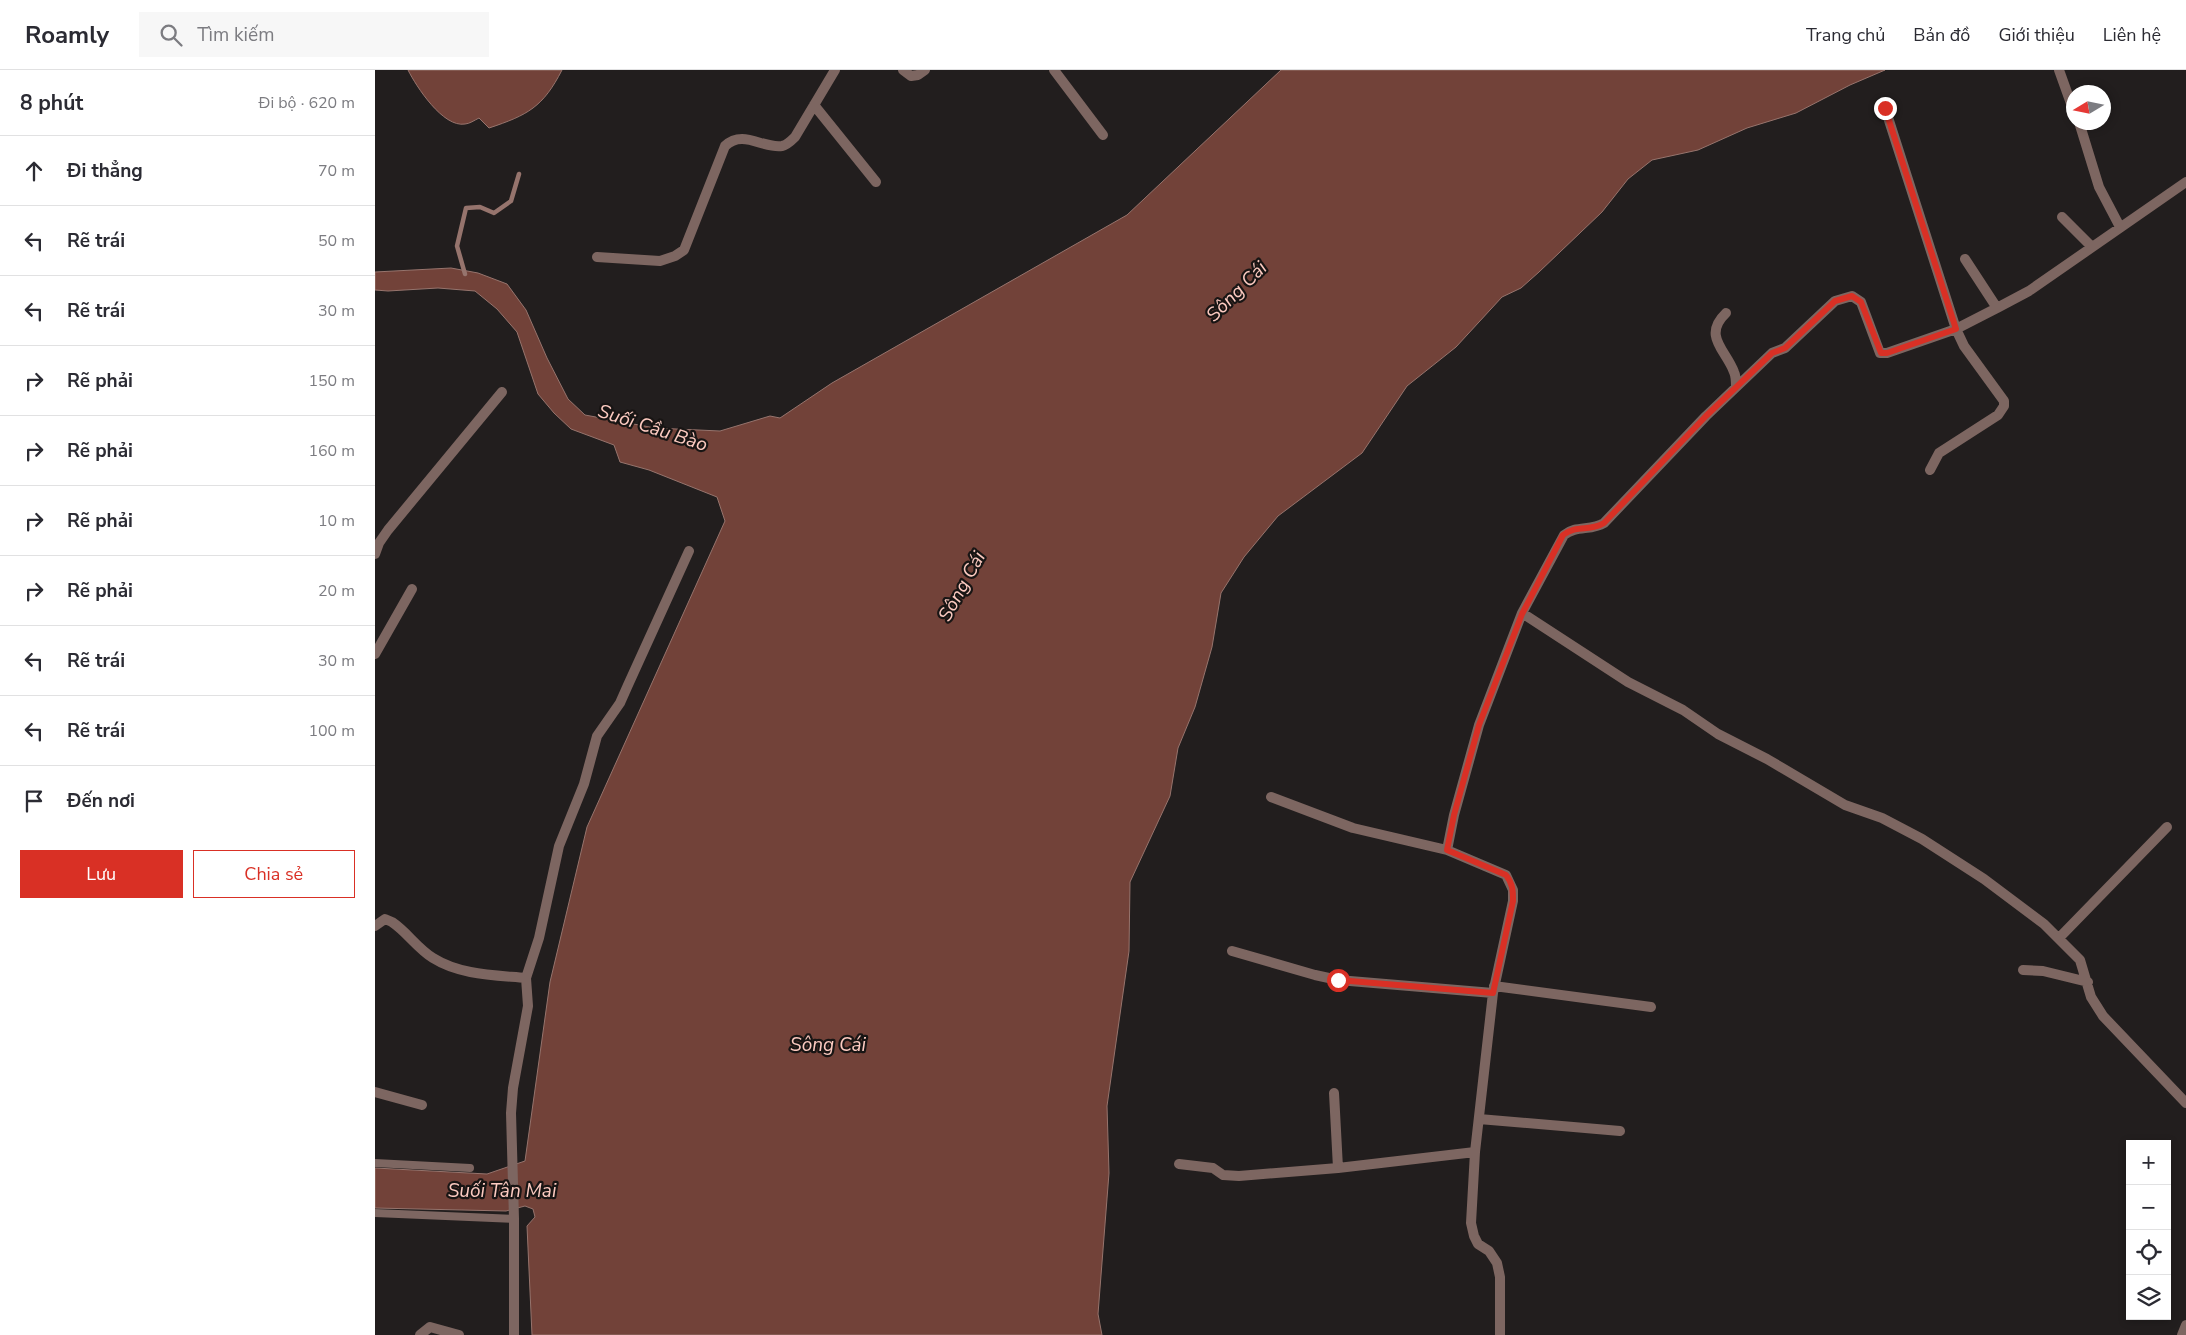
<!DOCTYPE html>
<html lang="vi">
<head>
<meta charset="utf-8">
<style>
  :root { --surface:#fff; --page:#f7f7f7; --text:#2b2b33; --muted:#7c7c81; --line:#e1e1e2; --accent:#d93025 }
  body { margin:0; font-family:"Nunito Sans",sans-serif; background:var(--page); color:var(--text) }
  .controls { position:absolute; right:15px; bottom:15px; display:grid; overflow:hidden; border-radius:0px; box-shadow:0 2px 8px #0003 }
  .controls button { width:45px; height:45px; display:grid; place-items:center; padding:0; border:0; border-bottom:1px solid var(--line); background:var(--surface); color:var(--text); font:25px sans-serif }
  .compass { position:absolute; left:1691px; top:15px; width:45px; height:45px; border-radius:50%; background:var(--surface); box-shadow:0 2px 8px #0003; rotate:260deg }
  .stop { position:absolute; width:15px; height:15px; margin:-11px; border:4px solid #d93025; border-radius:50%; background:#fff }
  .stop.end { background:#d93025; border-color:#fff; box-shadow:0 1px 5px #0008 }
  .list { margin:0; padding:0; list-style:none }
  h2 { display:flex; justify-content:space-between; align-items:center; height:65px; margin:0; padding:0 20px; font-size:21px }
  h2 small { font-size:16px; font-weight:400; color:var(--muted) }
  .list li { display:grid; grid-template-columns:32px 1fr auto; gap:15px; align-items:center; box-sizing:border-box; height:70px; padding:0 20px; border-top:1px solid var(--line) }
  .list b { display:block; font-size:19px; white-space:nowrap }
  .list em { font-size:16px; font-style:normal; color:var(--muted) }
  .actions { display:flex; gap:10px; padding:15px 20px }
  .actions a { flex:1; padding:11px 0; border:1px solid var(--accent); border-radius:0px; text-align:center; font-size:18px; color:var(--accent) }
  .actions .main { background:var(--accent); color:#fff }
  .icon { flex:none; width:28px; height:28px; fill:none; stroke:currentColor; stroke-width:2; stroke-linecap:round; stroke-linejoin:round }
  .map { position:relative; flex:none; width:1811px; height:1265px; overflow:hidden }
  header { display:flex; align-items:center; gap:30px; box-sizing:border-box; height:70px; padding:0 25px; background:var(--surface); border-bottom:1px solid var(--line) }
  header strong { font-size:24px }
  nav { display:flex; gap:28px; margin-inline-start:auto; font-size:18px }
  .search { width:350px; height:45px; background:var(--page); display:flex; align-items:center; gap:12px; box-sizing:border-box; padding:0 18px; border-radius:0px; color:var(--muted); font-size:19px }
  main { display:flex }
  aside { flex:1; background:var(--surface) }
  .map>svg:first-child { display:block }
  .water { fill:#724239; stroke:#96746d }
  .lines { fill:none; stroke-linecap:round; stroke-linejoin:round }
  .stream { stroke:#96746d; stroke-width:4.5 }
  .lane { stroke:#7d6661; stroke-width:8 }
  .street { stroke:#7d6661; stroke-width:10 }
  .route { stroke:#d93025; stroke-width:6 }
  .labels { text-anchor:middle; stroke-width:4.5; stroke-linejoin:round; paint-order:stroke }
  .water-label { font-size:19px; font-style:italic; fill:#fdcbc1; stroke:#181514 }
</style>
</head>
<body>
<header>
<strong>Roamly</strong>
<div class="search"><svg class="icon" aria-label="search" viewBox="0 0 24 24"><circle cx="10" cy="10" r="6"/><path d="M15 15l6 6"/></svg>Tìm kiếm</div>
<nav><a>Trang chủ</a><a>Bản đồ</a><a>Giới thiệu</a><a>Liên hệ</a></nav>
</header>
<main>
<aside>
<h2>8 phút<small>Đi bộ · 620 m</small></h2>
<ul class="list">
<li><svg class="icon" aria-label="ahead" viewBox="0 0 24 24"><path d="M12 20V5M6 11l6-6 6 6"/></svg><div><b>Đi thẳng</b></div><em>70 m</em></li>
<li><svg class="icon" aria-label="left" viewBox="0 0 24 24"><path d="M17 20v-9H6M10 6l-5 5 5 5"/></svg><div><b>Rẽ trái</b></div><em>50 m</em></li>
<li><svg class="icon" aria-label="left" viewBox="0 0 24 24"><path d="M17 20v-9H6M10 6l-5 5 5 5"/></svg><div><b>Rẽ trái</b></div><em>30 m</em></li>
<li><svg class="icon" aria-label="right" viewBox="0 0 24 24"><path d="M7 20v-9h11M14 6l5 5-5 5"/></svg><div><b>Rẽ phải</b></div><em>150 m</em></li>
<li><svg class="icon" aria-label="right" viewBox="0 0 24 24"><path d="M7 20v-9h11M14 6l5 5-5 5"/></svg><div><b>Rẽ phải</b></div><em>160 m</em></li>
<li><svg class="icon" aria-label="right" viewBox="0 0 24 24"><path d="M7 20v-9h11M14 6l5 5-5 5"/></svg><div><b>Rẽ phải</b></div><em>10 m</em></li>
<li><svg class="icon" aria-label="right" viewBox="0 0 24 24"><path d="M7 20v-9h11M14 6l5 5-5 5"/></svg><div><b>Rẽ phải</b></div><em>20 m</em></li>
<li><svg class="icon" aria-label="left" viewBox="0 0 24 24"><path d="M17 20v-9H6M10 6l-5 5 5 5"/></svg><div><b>Rẽ trái</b></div><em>30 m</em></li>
<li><svg class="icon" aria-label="left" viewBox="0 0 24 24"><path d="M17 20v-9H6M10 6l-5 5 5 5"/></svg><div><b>Rẽ trái</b></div><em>100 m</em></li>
<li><svg class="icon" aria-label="arrive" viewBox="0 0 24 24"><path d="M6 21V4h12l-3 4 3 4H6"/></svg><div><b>Đến nơi</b></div></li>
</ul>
<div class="actions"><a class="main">Lưu</a><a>Chia sẻ</a></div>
</aside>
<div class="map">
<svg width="1811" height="1265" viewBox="0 0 1811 1265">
  <rect width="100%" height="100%" fill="#221e1e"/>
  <path class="water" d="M33 0H187C168 37 153 45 114 58L104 48C100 50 94 54 90 54 68 58 41 16 33 0Z
    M906 0H1510L1475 15 1421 43 1372 58 1323 80 1277 90 1253 109 1227 142 1164 202 1146 218 1127 227 1081 277 1032 316 987 383 903 446 869 487 846 523 837 577 820 637 803 678 795 726 755 812 754 881 732 1036 734 1103 723 1244 727 1265H157L152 1156 160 1147 158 1139 150 1136 131 1141 0 1138V1098L112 1104 150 1091 175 912 212 757 350 451 342 427 274 400 245 392 239 375 196 359 179 343 163 324 142 262 122 239 100 221 63 218 13 221 0 220V202L76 198 103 203 132 214 151 240 172 288 193 329 210 345 280 358 345 361 395 346 405 348 457 313 752 145Z"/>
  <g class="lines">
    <path class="stream" d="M90 204 82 176 91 138 105 137 119 143 136 131 144 104"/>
    <path class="lane" d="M0 1093 95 1098
      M0 1143 139 1149"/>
    <path class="street" d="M528 0 536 6 543 5 550 0
      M679 0 728 65
      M1684 0 1698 39
      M439 35 501 112
      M1510 38 1581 259 1512 283H1505L1486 232 1477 226 1460 231 1410 278 1397 283 1331 346 1229 453C1216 461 1201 455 1189 465L1147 543 1253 612 1308 640 1343 664 1392 689 1470 735 1507 748 1547 769 1609 809 1669 854 1705 890 1716 927 1728 946 1811 1033
      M1704 52 1724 117 1745 157
      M1687 147 1717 177
      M222 187 285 191 300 186 309 180 350 76C368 59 388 79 407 76 412 75 417 70 420 67L460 0
      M1590 189 1622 238 1654 221 1811 112
      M1351 243C1327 266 1351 280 1359 302 1361 306 1361 312 1361 317
      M1555 400 1564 383 1623 345 1629 336V331L1589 276 1581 259 1622 238
      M0 484 4 473 13 460 127 322
      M0 584 37 519
      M896 727 978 758 1072 780
      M0 856 10 849 17 852C32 862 42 878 58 888 85 905 119 905 151 908
      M1684 868 1792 757
      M857 881 940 905 963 910 1118 923
      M1648 900 1668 901 1713 912
      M1119 916 1276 937
      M0 1022 47 1035
      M959 1023 963 1098
      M1104 1049 1245 1061
      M804 1094 838 1098 848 1105 864 1106 963 1098 1100 1082
      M45 1265 55 1257 84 1265
      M139 1265V1149L136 1043 138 1018 153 936 151 908 164 868 184 776 209 714 222 666 245 633 253 615 314 481
      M1125 1265V1207L1122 1193 1114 1181 1103 1174 1099 1166 1096 1153 1100 1082 1118 923 1138 831V820L1131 805 1072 780 1079 745 1104 655 1147 543
      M1807 1265 1811 1255"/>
  </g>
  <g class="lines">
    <path class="route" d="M963 910 1118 923 1138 831C1138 821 1138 814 1131 805L1072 780 1079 745 1104 655 1147 544 1188 465C1202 454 1215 462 1229 453L1331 346 1397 283 1410 278 1460 231 1477 226 1486 232 1506 283H1512L1581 259 1510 38"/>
  </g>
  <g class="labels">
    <g class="water-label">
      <text transform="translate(861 221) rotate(-45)" y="7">Sông Cái</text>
      <text transform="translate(278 357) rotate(18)" y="7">Suối Cầu Bào</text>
      <text transform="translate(586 516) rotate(-61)" y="7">Sông Cái</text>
      <text x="453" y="981">Sông Cái</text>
      <text x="127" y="1127">Suối Tân Mai</text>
    </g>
  </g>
</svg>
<div class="controls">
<button>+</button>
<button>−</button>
<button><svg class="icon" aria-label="locate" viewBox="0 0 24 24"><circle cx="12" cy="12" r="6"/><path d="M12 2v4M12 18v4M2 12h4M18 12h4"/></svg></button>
<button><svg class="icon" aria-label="layers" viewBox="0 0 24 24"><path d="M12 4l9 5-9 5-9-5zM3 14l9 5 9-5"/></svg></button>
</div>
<svg class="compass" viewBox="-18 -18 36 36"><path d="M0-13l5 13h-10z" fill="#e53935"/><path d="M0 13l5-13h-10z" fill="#7c7c81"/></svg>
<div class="stop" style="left:963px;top:910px"></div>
<div class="stop end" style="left:1510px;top:38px"></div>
</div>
</main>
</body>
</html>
